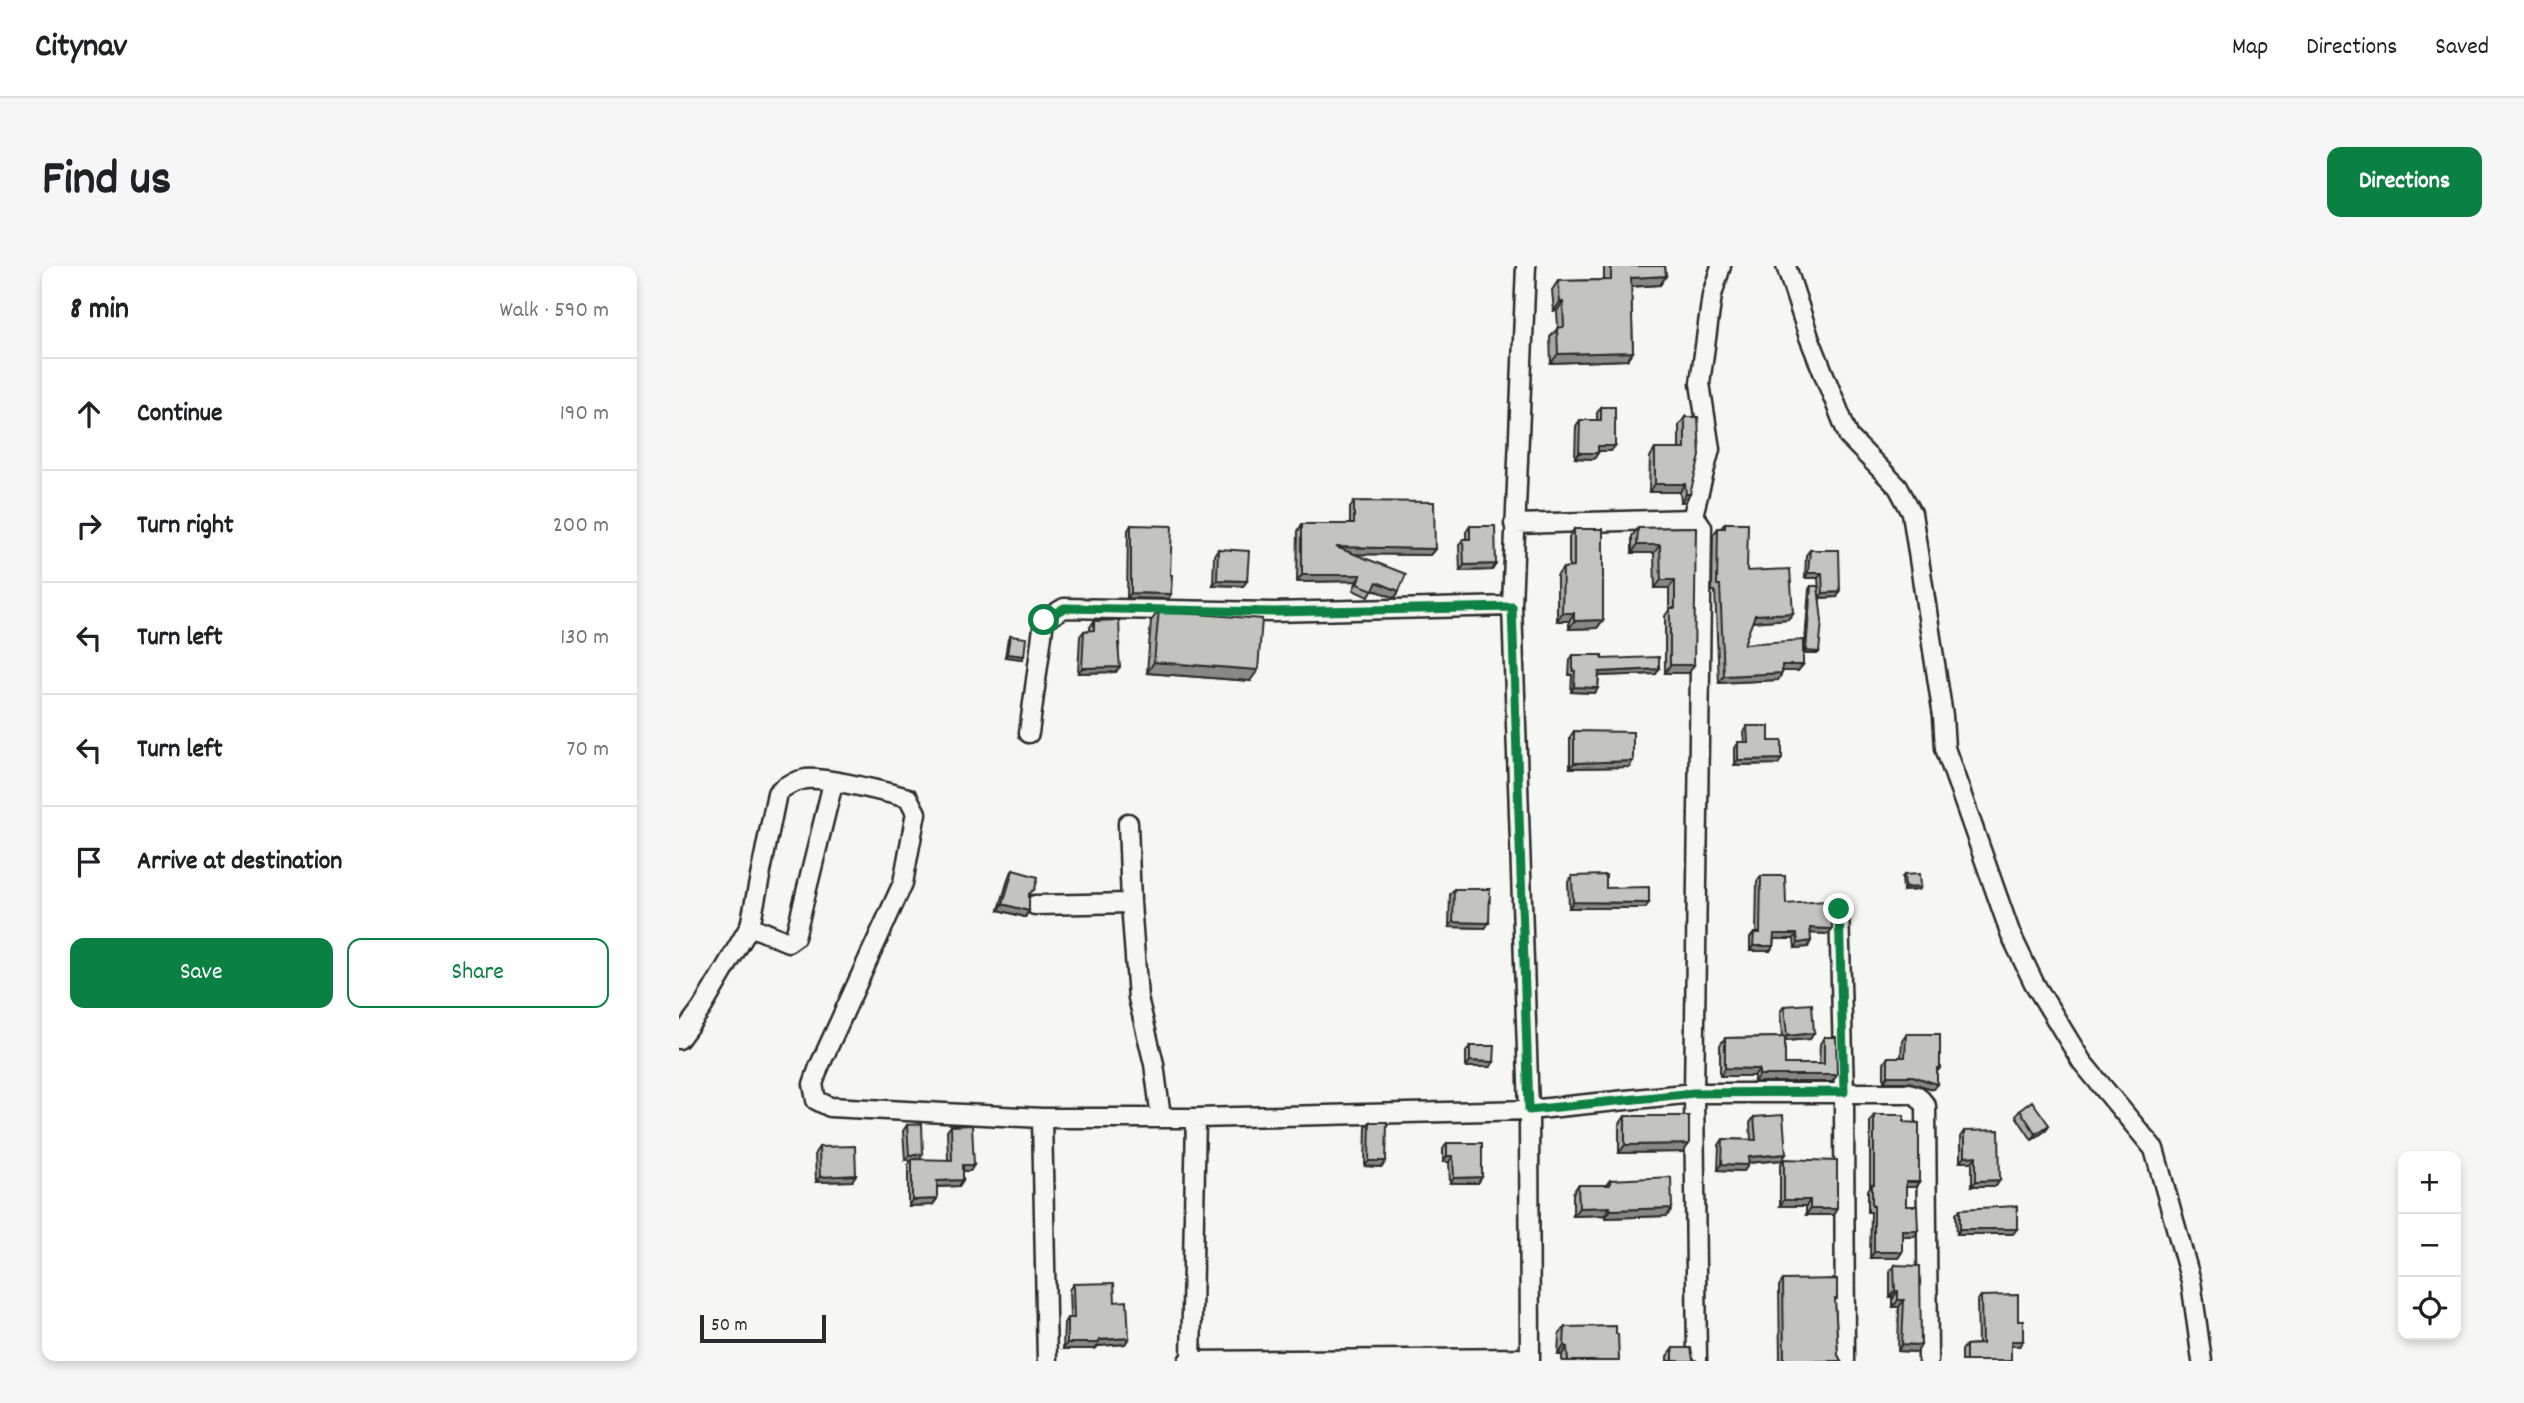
<!DOCTYPE html>
<html lang="en">
<head>
<meta charset="utf-8">
<style>
  :root { --surface:#fff; --page:#f6f6f6; --text:#202124; --muted:#757577; --line:#e0e0e0; --accent:#0b8043 }
  body { margin:0; font-family:Dekko,sans-serif; background:var(--page); color:var(--text) }
  .controls { position:absolute; right:21px; bottom:21px; display:grid; overflow:hidden; border-radius:14px; box-shadow:0 4px 10px #0003 }
  .controls button { width:63px; height:63px; display:grid; place-items:center; padding:0; border:0; border-bottom:2px solid var(--line); background:var(--surface); color:var(--text); font:35px sans-serif }
  .scale { position:absolute; left:21px; bottom:18px; width:126px; box-sizing:border-box; padding-left:7px; border:4px solid #2b2b2b; border-top:0; font-size:19px; line-height:24px; white-space:nowrap; color:#2b2b2b; -webkit-text-stroke:5px #f6f6f2; paint-order:stroke }
  .stop { position:absolute; width:21px; height:21px; margin:-16px; border:5px solid #0b8043; border-radius:50%; background:#fff }
  .stop.end { background:#0b8043; border-color:#fff; box-shadow:0 2px 7px #0008 }
  .list { margin:0; padding:0; list-style:none }
  h2 { display:flex; justify-content:space-between; align-items:center; height:91px; margin:0; padding:0 28px; font-size:30px }
  h2 small { font-size:23px; font-weight:400; color:var(--muted) }
  .list li { display:grid; grid-template-columns:46px 1fr auto; gap:21px; align-items:center; box-sizing:border-box; height:112px; padding:0 28px; border-top:2px solid var(--line) }
  .list b { display:block; font-size:26px; white-space:nowrap }
  .list em { font-size:23px; font-style:normal; color:var(--muted) }
  .actions { display:flex; gap:14px; padding:21px 28px }
  .actions a { flex:1; padding:16px 0; border:2px solid var(--accent); border-radius:14px; text-align:center; font-size:24px; color:var(--accent) }
  .actions .main { background:var(--accent); color:#fff }
  .icon { flex:none; width:38px; height:38px; fill:none; stroke:currentColor; stroke-width:2; stroke-linecap:round; stroke-linejoin:round }
  .map { position:relative; flex:none; width:1803px; height:1095px; overflow:hidden; border-radius:14px }
  header { display:flex; align-items:center; gap:42px; box-sizing:border-box; height:98px; padding:0 35px; background:var(--surface); border-bottom:2px solid var(--line) }
  header strong { font-size:33px }
  nav { display:flex; gap:38px; margin-inline-start:auto; font-size:24px }
  .intro { display:flex; align-items:center; justify-content:space-between; box-sizing:border-box; height:168px; padding:0 42px }
  h1 { margin:0; font-size:49px }
  .button { padding:18px 32px; border-radius:14px; background:var(--accent); color:#fff; font-size:24px; font-weight:700 }
  main { display:flex; gap:42px; padding:0 42px }
  aside { flex:1; background:var(--surface); border-radius:14px; box-shadow:0 4px 10px #0003 }
  .map>svg:first-child { display:block }
  .lines { fill:none; stroke-linecap:round; stroke-linejoin:round }
  .minor-casing { stroke:#2b2b2b; stroke-width:23 }
  .minor { stroke:#f6f6f2; stroke-width:18 }
  .wall { fill:#a8a8a5; stroke:#2b2b2b; stroke-width:2 }
  .shaded-wall { fill:#888886; stroke:#2b2b2b; stroke-width:2 }
  .building { fill:#c3c3c0; stroke:#2b2b2b; stroke-width:2 }
  .route { stroke:#0b8043; stroke-width:9 }
</style>
</head>
<body>
<header>
<strong>Citynav</strong>
<nav><a>Map</a><a>Directions</a><a>Saved</a></nav>
</header>
<div class="intro"><h1>Find us</h1><a class="button">Directions</a></div>
<main>
<aside>
<h2>8 min<small>Walk · 590 m</small></h2>
<ul class="list">
<li><svg class="icon" aria-label="ahead" viewBox="0 0 24 24"><path d="M12 20V5M6 11l6-6 6 6"/></svg><div><b>Continue</b></div><em>190 m</em></li>
<li><svg class="icon" aria-label="right" viewBox="0 0 24 24"><path d="M7 20v-9h11M14 6l5 5-5 5"/></svg><div><b>Turn right</b></div><em>200 m</em></li>
<li><svg class="icon" aria-label="left" viewBox="0 0 24 24"><path d="M17 20v-9H6M10 6l-5 5 5 5"/></svg><div><b>Turn left</b></div><em>130 m</em></li>
<li><svg class="icon" aria-label="left" viewBox="0 0 24 24"><path d="M17 20v-9H6M10 6l-5 5 5 5"/></svg><div><b>Turn left</b></div><em>70 m</em></li>
<li><svg class="icon" aria-label="arrive" viewBox="0 0 24 24"><path d="M6 21V4h12l-3 4 3 4H6"/></svg><div><b>Arrive at destination</b></div></li>
</ul>
<div class="actions"><a class="main">Save</a><a>Share</a></div>
</aside>
<div class="map">
<svg width="1803" height="1095" viewBox="0 0 1803 1095">
  <rect width="100%" height="100%" fill="#f6f6f2"/>
  <filter id="ink" filterUnits="userSpaceOnUse"><feTurbulence type="fractalNoise" baseFrequency=".0143" numOctaves="2"/><feDisplacementMap in="SourceGraphic" scale="14" xChannelSelector="R" yChannelSelector="G"/><feConvolveMatrix kernelMatrix="1 2 1 2 8 2 1 2 1" color-interpolation-filters="sRGB"/></filter>
  <g filter="url(#ink)">
    <g class="lines">
      <g class="minor-casing">
        <path id="minor" d="M847 0 833 340 850 844 851 1095
          M1107 0 1130 71 1170 171 1219 221 1233 247 1264 450 1266 482 1332 669 1355 717 1403 796 1475 883 1512 1015 1523 1095
          M1013 253 1031 183 1021 117 1033 29 1042 0
          M835 258 1013 253 1019 255 1023 261 1015 827 1018 1095
          M350 467 365 354 385 342 595 346 833 340
          M449 557 452 637 459 732 475 798 482 852
          M356 639 452 637
          M1160 643 1165 826 1166 1095
          M71 660 109 676 116 671 154 517
          M0 773 23 742 71 660 98 527C106 519 115 515 127 513 148 511 206 526 229 532L237 547 224 617 140 801 134 818 137 834 151 841 363 852H517L850 844 1015 827H1230L1239 830 1247 840 1249 1095
          M363 852 368 1095
          M512 1094 517 852
          M509 1095 851 1092"/>
      </g>
      <use href="#minor" class="minor"/>
    </g>
    <path class="wall" d="M925 0H986L987 10 981 19 952 21 954 86 948 94 872 97 871 71 879 62 878 45H875L873 24 879 15 925 14Z
      M922 141 932 185H919L915 193 896 192 897 160 901 154H918V147Z
      M1006 151 1011 228 1006 236H1002L1001 226H970L971 191 976 183H1000V159Z
      M675 235 756 283 751 289 676 288 720 325 716 332 694 323 689 331 674 324 678 315 618 316 619 265 623 258H671V242Z
      M1046 257 1068 305 1114 347 1109 353 1073 356 1065 378 1119 405H1103V407L1099 414 1040 417 1036 325H1033L1034 269 1039 262H1042Z
      M452 259 491 309 492 328 489 333 448 332 449 264Z
      M791 260 817 298 813 304 781 305 780 279 784 273H787V266Z
      M1017 261 1010 407H986V350L990 344V322H976L975 287H953V270L959 262Z
      M895 263 924 354 918 362 890 363V355H878V310L884 302H890V271Z
      M539 283 568 315 564 320 534 319 535 289Z
      M1131 284 1158 331 1141 332 1140 386 1138 388H1125L1130 323 1132 320 1140 324 1139 312H1126L1127 289Z
      M480 344 496 346 571 415 468 407 472 355Z
      M415 355 441 377 440 379 437 406 399 407 401 370 405 365 411 364V361Z
      M331 370 343 393 326 391 329 373Z
      M894 389 923 393 980 403 977 408 920 410 919 422 916 427 892 426 893 409H890L891 394Z
      M1068 460 1090 475 1099 498 1055 499V482L1059 476H1065L1064 466Z
      M895 465 950 501 891 502V471Z
      M334 604 352 629 350 631V645L346 651 320 644 330 610Z
      M1225 609 1241 621 1239 624 1224 625 1223 612Z
      M893 610 966 642H890L889 616Z
      M1082 610 1107 638 1147 642 1153 663 1149 668 1131 667 1129 681 1116 682 1115 673H1095L1094 680 1091 685H1071V672L1075 667H1077L1078 615Z
      M775 623 806 662 770 661 771 628Z
      M1105 740 1135 767 1131 773 1106 775V798H1140L1141 778 1145 771 1158 809 1153 816H1075V810H1041V779L1046 772 1103 771 1101 746Z
      M1227 768 1261 802 1258 806 1254 823 1230 816H1205V797L1209 791H1222L1223 774Z
      M791 780 811 801H787V786Z
      M1341 844 1370 859 1366 865 1353 874 1337 850Z
      M1195 849 1225 856 1240 916 1236 921H1227V940L1239 964 1235 970H1223V986L1219 992H1191L1192 946H1189V924L1191 921V855Z
      M946 850 1010 878 1004 886 940 887V859Z
      M1075 851 1107 888 1103 894 1069 897V899L1065 905 1039 904 1040 879 1044 873 1072 874 1071 857Z
      M691 856 703 901 686 900 687 861Z
      M228 859 241 894H269L268 865 272 860 295 899 291 905H284V914L280 920 258 921 254 939 229 940V899L232 894H226L224 865Z
      M1285 865 1321 914 1317 920H1293V896H1281V871Z
      M768 877 803 911 799 917H771L770 896H764V883Z
      M140 881 173 915 137 916 136 887Z
      M1105 893 1154 949H1127V940H1101V899Z
      M931 914 993 942 988 950 926 952V949L894 950V927L899 919H927Z
      M1281 943 1334 968H1278L1277 948Z
      M1215 999 1242 1079 1238 1086 1219 1085 1220 1041H1214V1032H1211V1006Z
      M1104 1014 1156 1036 1159 1089 1162 1095H1101L1100 1020Z
      M394 1018 436 1036 450 1072 446 1078 419 1080 416 1083H384L385 1057 388 1052H391L390 1024Z
      M1302 1030 1340 1080H1332V1095H1283V1084L1287 1079 1299 1078 1298 1035Z
      M886 1061 937 1068 940 1095H883V1089H879L880 1069Z
      M994 1082 1014 1093 1018 1095H988V1090Z"/>
    <path class="shaded-wall" d="M987 10 981 19 945 21 952 12Z
      M881 36H884L878 45H875Z
      M954 86 948 94 872 97 879 88Z
      M919 180H936L932 185H915Z
      M900 187H919L915 193 896 192Z
      M976 218H1006L1001 226H970Z
      M1007 228H1011L1006 236H1002Z
      M958 279H981L975 287H953Z
      M657 281 756 283 751 289 652 288Z
      M817 298 813 304 781 305 785 299Z
      M1129 307H1143L1139 312H1126Z
      M623 309H682L678 315 618 316Z
      M538 314 568 315 564 320 534 319Z
      M982 314H996L990 322H976Z
      M698 316 720 325 716 332 693 323Z
      M1161 326 1158 331 1140 332 1144 327Z
      M452 327 492 328 489 333 448 332Z
      M883 347H895L890 355H878Z
      M1114 347 1109 353 1071 356 1076 349Z
      M924 354 918 362 890 363 895 355Z
      M1127 385 1140 386 1138 388H1125Z
      M328 388 345 390 343 393 326 391Z
      M475 396 579 404 571 415 468 407Z
      M991 399H1015L1010 407H986Z
      M1103 399H1124L1119 405H1098Z
      M441 401 437 406 399 407 403 402Z
      M980 403 977 408 917 410 920 406Z
      M1103 407 1099 414 1040 417 1045 410Z
      M895 421 919 422 916 427 892 426Z
      M1103 493 1099 498 1055 499 1059 494Z
      M954 495 950 501 891 502 895 497Z
      M1241 621 1239 624 1224 625 1226 622Z
      M894 636 970 637 966 642H890Z
      M324 638 350 645 346 651 320 644Z
      M774 656 810 657 806 662 770 661Z
      M1131 662 1153 663 1149 668 1127 667Z
      M1095 668H1118L1115 673H1091Z
      M1132 675 1129 681 1116 682 1119 677Z
      M1074 680H1094L1091 685H1071Z
      M1135 767 1131 773 1103 775 1108 770Z
      M791 795 815 796 811 801H787Z
      M1046 802 1080 803 1075 810H1041Z
      M1080 809H1158L1153 816H1075Z
      M1209 810H1234L1258 818 1254 823 1230 816H1205Z
      M1370 859 1366 865 1353 874 1357 868Z
      M1010 878 1004 886 940 887 946 879Z
      M244 888 240 894H226L230 889Z
      M1107 888 1103 894 1066 897 1070 891Z
      M768 890H774L770 896H764Z
      M1297 890 1293 896H1281L1285 891Z
      M690 895H707L703 901 686 900Z
      M1043 898 1069 899 1065 905 1039 904Z
      M284 899H295L291 905H280Z
      M177 909 173 915 137 916 141 911Z
      M803 911 799 917H771L775 912Z
      M284 914 280 920 254 921 258 915Z
      M1321 914 1317 920H1293L1297 915Z
      M1227 916H1240L1236 921H1223Z
      M258 933 254 939 229 940 233 934Z
      M1105 934H1131L1127 940H1101Z
      M931 941 926 949 894 950 900 942Z
      M993 942 988 950 926 952 932 944Z
      M1131 943H1158L1154 949H1127Z
      M1281 963H1338L1334 968H1278Z
      M1223 964H1239L1235 970H1219Z
      M1195 986H1223L1219 992H1191Z
      M1216 1025H1219L1214 1032H1211Z
      M1219 1034H1225L1220 1041H1214Z
      M450 1072 446 1078 419 1080 416 1083H384L388 1077Z
      M1332 1075H1344L1340 1080H1328Z
      M1223 1078 1242 1079 1238 1086 1219 1085Z
      M885 1080 888 1081 883 1089H879Z"/>
    <path class="building" d="M932 0H986L987 10 952 12 954 86 879 88 878 62 885 61 884 36H881L879 15 932 14Z
      M922 141H936V180H919V187H900L901 154H922Z
      M1006 151H1019L1021 190 1011 228H1007L1006 218H976V183H1006Z
      M675 235 755 236 756 283 657 281 727 308 720 325 698 316 694 324 678 318 682 309H623V258H675Z
      M1046 257H1069L1068 305 1111 303 1114 347 1076 349 1065 378 1124 374V399H1103V407L1045 410 1041 319H1038L1039 262H1046Z
      M452 259 493 260 491 309H493L492 328 452 327Z
      M791 260H816L817 298 785 299 784 273H791Z
      M1017 261 1015 399H991V342H996V314H982L981 279H958L959 262Z
      M895 263H924V354L895 355V347H883L884 302 895 301Z
      M539 283 570 285 568 315 538 314Z
      M1131 284H1160L1161 326 1144 327 1143 307H1129Z
      M1132 320H1139L1143 355 1140 386 1127 385Z
      M480 344H496V346L583 353 579 404 475 396Z
      M440 354 441 377H439L441 401 403 402 405 365 415 364V355Z
      M331 370 347 372 345 390 328 388Z
      M894 389H923V393L980 391V403L920 406 919 422 895 421 896 405H894Z
      M1068 460H1090V475H1103V493L1059 494V476H1069Z
      M895 465 954 466V495L895 497Z
      M334 604 359 611 356 623 350 628V645L324 638Z
      M1240 608 1241 621 1226 622 1225 609Z
      M927 609V622L970 621V637L894 636 893 610Z
      M1082 610H1106L1107 638 1146 635 1147 642H1152L1153 663 1131 662 1132 675 1119 677 1118 668H1095L1094 680H1074L1075 667H1081Z
      M775 623H811L810 657 774 656Z
      M1133 738 1135 767 1108 770 1105 740Z
      M1227 768H1261V802H1258V818L1234 810H1209V791H1226Z
      M1106 771V798H1145V771H1157L1158 809H1080V803L1046 802V772Z
      M791 780H816L815 796 791 795Z
      M1353 835 1370 859 1357 868 1341 844Z
      M1104 849 1107 888 1070 891 1069 899 1043 898 1044 873 1077 874 1075 851Z
      M1195 849H1225V856L1240 857V916H1227V940H1238L1239 964H1223V986H1195V940H1193V918H1195Z
      M946 850H1010V878L946 879Z
      M691 856H708L707 895H690Z
      M243 858 244 888 230 889 228 859Z
      M293 859 295 899H284V914L258 915V933L233 934V893L273 894 272 860Z
      M1320 864 1321 914 1297 915V890L1285 891V865Z
      M768 877H803V911L775 912 774 890H768Z
      M176 880 177 909 141 911 140 881Z
      M1105 893 1158 895V943H1131V934H1105Z
      M992 911 993 942 932 944 931 941 900 942 899 919H931V914Z
      M1338 940V963H1281V943Z
      M1215 999 1241 1000 1242 1079 1223 1078 1225 1034H1219V1025H1216Z
      M1158 1013V1033H1156L1159 1089 1162 1095H1105L1104 1014Z
      M435 1017 436 1036 448 1035 450 1072 420 1074V1077H388V1052H395L394 1018Z
      M1339 1029V1055H1344V1075H1332V1095H1287V1079L1303 1078 1302 1030Z
      M937 1060V1068H939L940 1095H889L888 1081 885 1080 886 1061Z
      M994 1082H1012L1014 1093 1018 1095H994Z"/>
  </g>
  <g class="lines" filter="url(#ink)">
    <path class="route" d="M365 354 385 342 595 346 833 341 850 844 1015 827 1165 826 1160 643"/>
  </g>
</svg>
<div class="controls">
<button>+</button>
<button>−</button>
<button><svg class="icon" aria-label="locate" viewBox="0 0 24 24"><circle cx="12" cy="12" r="6"/><path d="M12 2v4M12 18v4M2 12h4M18 12h4"/></svg></button>
</div>
<div class="scale">50 m</div>
<div class="stop" style="left:365px;top:354px"></div>
<div class="stop end" style="left:1160px;top:643px"></div>
</div>
</main>
</body>
</html>
